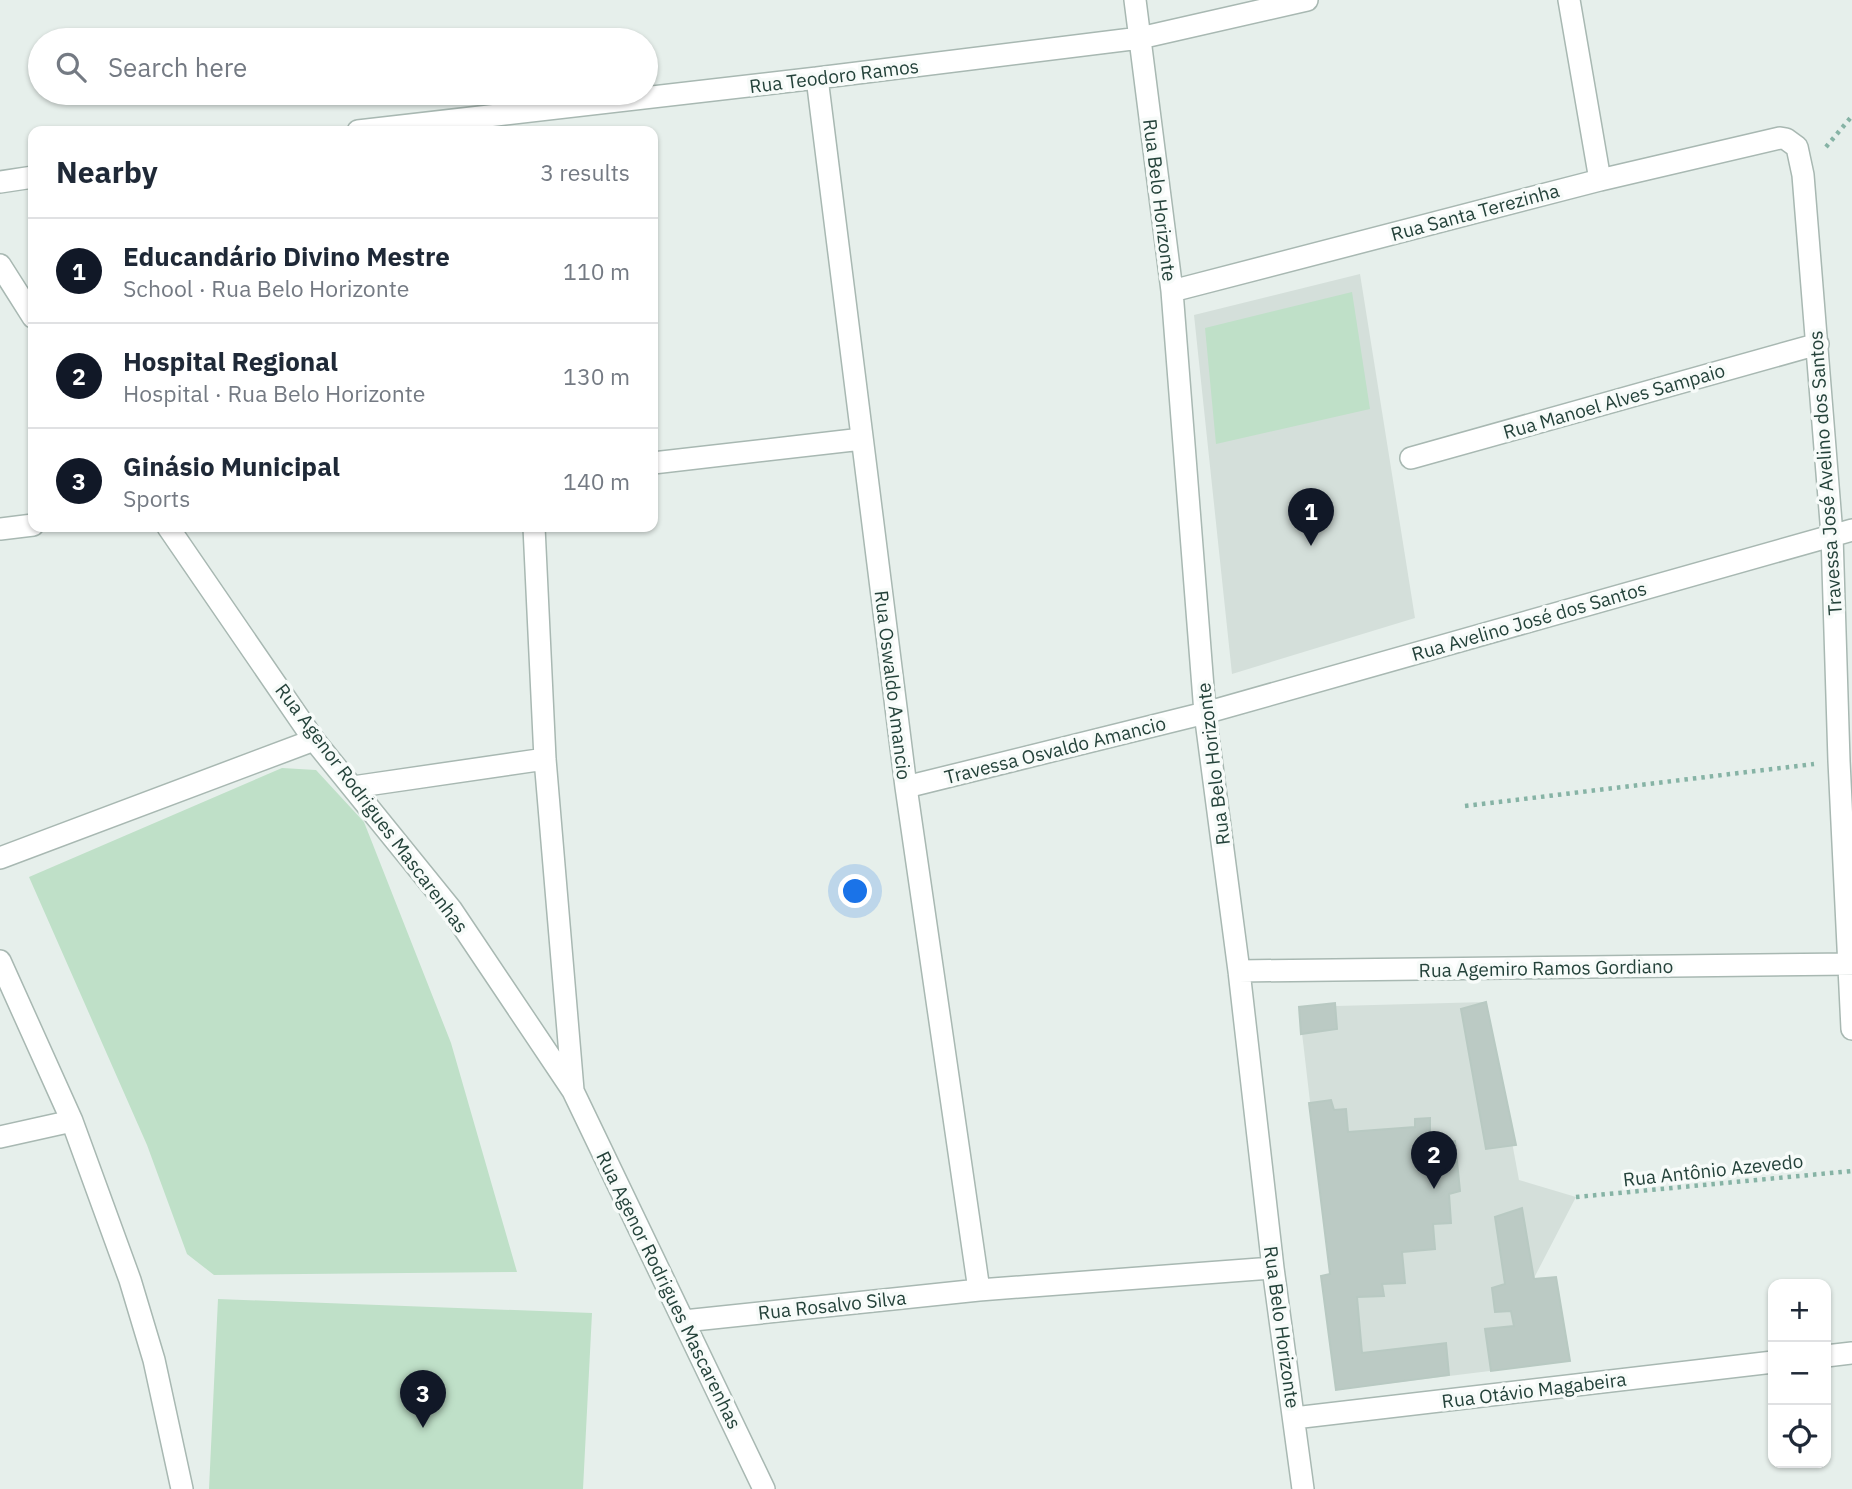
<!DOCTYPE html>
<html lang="en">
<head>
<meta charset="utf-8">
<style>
  :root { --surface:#fff; --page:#f2f2f3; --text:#1f2937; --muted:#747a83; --line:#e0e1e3; --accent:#111827 }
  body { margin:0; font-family:"IBM Plex Sans",sans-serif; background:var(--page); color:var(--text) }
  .controls { position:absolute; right:21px; bottom:21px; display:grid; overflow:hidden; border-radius:14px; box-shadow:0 2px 5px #0004 }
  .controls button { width:63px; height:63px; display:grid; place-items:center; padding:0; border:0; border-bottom:2px solid var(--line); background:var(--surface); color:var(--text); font:35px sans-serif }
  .you { position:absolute; left:856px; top:892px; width:24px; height:24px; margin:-18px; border:5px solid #fff; border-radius:50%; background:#1a73e8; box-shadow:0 0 0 10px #1a73e833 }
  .badge { display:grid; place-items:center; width:46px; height:46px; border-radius:50%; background:var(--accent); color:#fff; font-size:23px; font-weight:700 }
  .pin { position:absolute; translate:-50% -58px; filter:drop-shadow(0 2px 4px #0008) }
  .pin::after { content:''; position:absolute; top:37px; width:24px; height:21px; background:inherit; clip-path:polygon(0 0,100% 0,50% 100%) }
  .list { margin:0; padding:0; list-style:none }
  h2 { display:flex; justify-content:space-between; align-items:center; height:91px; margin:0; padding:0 28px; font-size:30px }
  h2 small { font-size:23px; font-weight:400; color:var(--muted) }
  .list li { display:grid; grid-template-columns:46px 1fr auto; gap:21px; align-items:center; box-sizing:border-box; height:105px; padding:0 28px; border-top:2px solid var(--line) }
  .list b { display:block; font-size:26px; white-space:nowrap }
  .list p { margin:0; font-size:23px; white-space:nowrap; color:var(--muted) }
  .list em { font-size:23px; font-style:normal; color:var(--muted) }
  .icon { flex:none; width:38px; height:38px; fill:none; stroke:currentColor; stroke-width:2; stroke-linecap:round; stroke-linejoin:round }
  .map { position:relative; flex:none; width:1852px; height:1489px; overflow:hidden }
  .search { position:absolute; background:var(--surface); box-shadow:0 2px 5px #0004; left:28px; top:28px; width:630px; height:77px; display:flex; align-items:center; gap:18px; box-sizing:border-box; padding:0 24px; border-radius:38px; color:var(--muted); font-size:26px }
  .panel { position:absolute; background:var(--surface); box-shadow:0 2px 5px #0004; left:28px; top:126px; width:630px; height:406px; border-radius:14px }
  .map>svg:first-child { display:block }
  .built { fill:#d4dfda }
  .green { fill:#bfe0c8 }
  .building { fill:#bbcac4; stroke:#b8c9c2; stroke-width:2 }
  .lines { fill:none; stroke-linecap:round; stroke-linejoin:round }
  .minor-casing { stroke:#a8b8b2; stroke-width:24 }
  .path { stroke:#86b3a5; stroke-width:4.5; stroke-dasharray:3.5 5; stroke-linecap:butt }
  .minor { stroke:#fff; stroke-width:21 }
  .labels { text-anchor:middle; stroke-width:7; stroke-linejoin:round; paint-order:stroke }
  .street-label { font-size:19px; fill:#24423a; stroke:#f7fbf9 }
</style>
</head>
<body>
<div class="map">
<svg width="1852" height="1489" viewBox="0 0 1852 1489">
  <rect width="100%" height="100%" fill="#e6efeb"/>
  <path class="built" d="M1360 274 1415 618 1232 674 1194 315Z
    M1486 1002 1519 1180 1576 1197 1534 1278 1556 1277 1570 1361 1336 1390 1321 1276 1330 1274 1299 1007Z"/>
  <path class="green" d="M1352 292 1370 409 1216 444 1205 328Z
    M282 768 316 770 364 822 451 1043 517 1272 214 1275 187 1254 147 1145 29 877Z
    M218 1299 592 1313 583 1489H209Z"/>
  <path class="building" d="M1486 1002 1516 1145 1486 1149 1461 1009Z
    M1335 1003 1337 1029 1301 1034 1299 1007Z
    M1331 1100 1334 1110 1346 1109 1348 1132 1415 1127V1119L1430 1118V1144L1455 1141 1460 1191 1449 1194 1451 1223 1433 1224 1435 1249 1402 1252 1405 1283 1382 1284 1384 1296 1357 1297 1362 1353 1446 1343 1449 1375 1336 1390 1321 1276 1330 1274 1309 1103Z
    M1522 1208 1534 1279 1556 1277 1570 1361 1491 1371 1485 1329 1514 1326 1511 1311 1495 1312 1492 1288 1505 1284 1495 1217Z"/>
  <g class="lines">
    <g class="minor-casing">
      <path id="minor" d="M1135 0 1172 291 1205 713 1239 971 1273 1268 1303 1489
        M1569 0 1600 180
        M817 78 906 787 979 1290
        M358 131 817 78 1140 38 1307 0
        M0 182 33 177
        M0 265 33 317
        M1172 291 1600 180 1780 138 1786 139 1797 147 1803 175 1832 535 1839 761 1852 1029
        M1411 458 1818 344
        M653 463 862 439
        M168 527 314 740 451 909 573 1091 764 1489
        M534 527 545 759 573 1090
        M0 529 33 525
        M353 787 545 759
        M906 787 1205 713 1852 530
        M0 858 314 740
        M0 961 72 1121 130 1280 154 1360 182 1489
        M1239 971 1852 964
        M0 1137 72 1121
        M684 1321 979 1290 1273 1268
        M1826 1356 1852 1353
        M1294 1418 1773 1362"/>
    </g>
    <path class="path" d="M1826 147 1852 116
      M1465 806 1814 764
      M1576 1197 1852 1171"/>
    <use href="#minor" class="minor"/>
  </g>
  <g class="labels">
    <g class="street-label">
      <text transform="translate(834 76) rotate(-7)" y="7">Rua Teodoro Ramos</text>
      <text transform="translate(1160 200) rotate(83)" y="7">Rua Belo Horizonte</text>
      <text transform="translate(1475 212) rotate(-15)" y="7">Rua Santa Terezinha</text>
      <text transform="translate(1614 401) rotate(-16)" y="7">Rua Manoel Alves Sampaio</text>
      <text transform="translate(1825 473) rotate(-94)" y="7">Travessa José Avelino dos Santos</text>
      <text transform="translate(1529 621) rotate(-16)" y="7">Rua Avelino José dos Santos</text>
      <text transform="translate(893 685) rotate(83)" y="7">Rua Oswaldo Amancio</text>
      <text transform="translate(1055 750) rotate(-14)" y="7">Travessa Osvaldo Amancio</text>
      <text transform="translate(1213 764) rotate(-97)" y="7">Rua Belo Horizonte</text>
      <text transform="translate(372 808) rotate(53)" y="7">Rua Agenor Rodrigues Mascarenhas</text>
      <text transform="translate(1546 968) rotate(-1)" y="7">Rua Agemiro Ramos Gordiano</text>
      <text transform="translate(1713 1170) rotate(-6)" y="7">Rua Antônio Azevedo</text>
      <text transform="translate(669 1290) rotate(64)" y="7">Rua Agenor Rodrigues Mascarenhas</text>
      <text transform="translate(832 1305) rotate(-6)" y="7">Rua Rosalvo Silva</text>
      <text transform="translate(1282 1327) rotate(82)" y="7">Rua Belo Horizonte</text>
      <text transform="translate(1534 1390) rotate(-7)" y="7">Rua Otávio Magabeira</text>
    </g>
  </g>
</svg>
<div class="controls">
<button>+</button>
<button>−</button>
<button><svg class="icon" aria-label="locate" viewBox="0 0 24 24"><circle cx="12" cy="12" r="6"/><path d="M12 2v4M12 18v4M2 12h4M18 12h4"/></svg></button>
</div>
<div class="you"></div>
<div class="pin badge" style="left:1311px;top:546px">1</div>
<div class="pin badge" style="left:1434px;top:1189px">2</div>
<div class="pin badge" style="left:423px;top:1428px">3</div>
<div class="search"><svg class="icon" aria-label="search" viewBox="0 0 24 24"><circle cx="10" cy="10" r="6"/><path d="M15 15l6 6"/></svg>Search here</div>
<section class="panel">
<h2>Nearby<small>3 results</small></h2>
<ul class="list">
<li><span class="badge">1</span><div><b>Educandário Divino Mestre</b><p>School · Rua Belo Horizonte</p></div><em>110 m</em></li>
<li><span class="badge">2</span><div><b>Hospital Regional</b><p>Hospital · Rua Belo Horizonte</p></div><em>130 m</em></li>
<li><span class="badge">3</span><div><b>Ginásio Municipal</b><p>Sports</p></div><em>140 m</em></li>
</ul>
</section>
</div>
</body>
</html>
